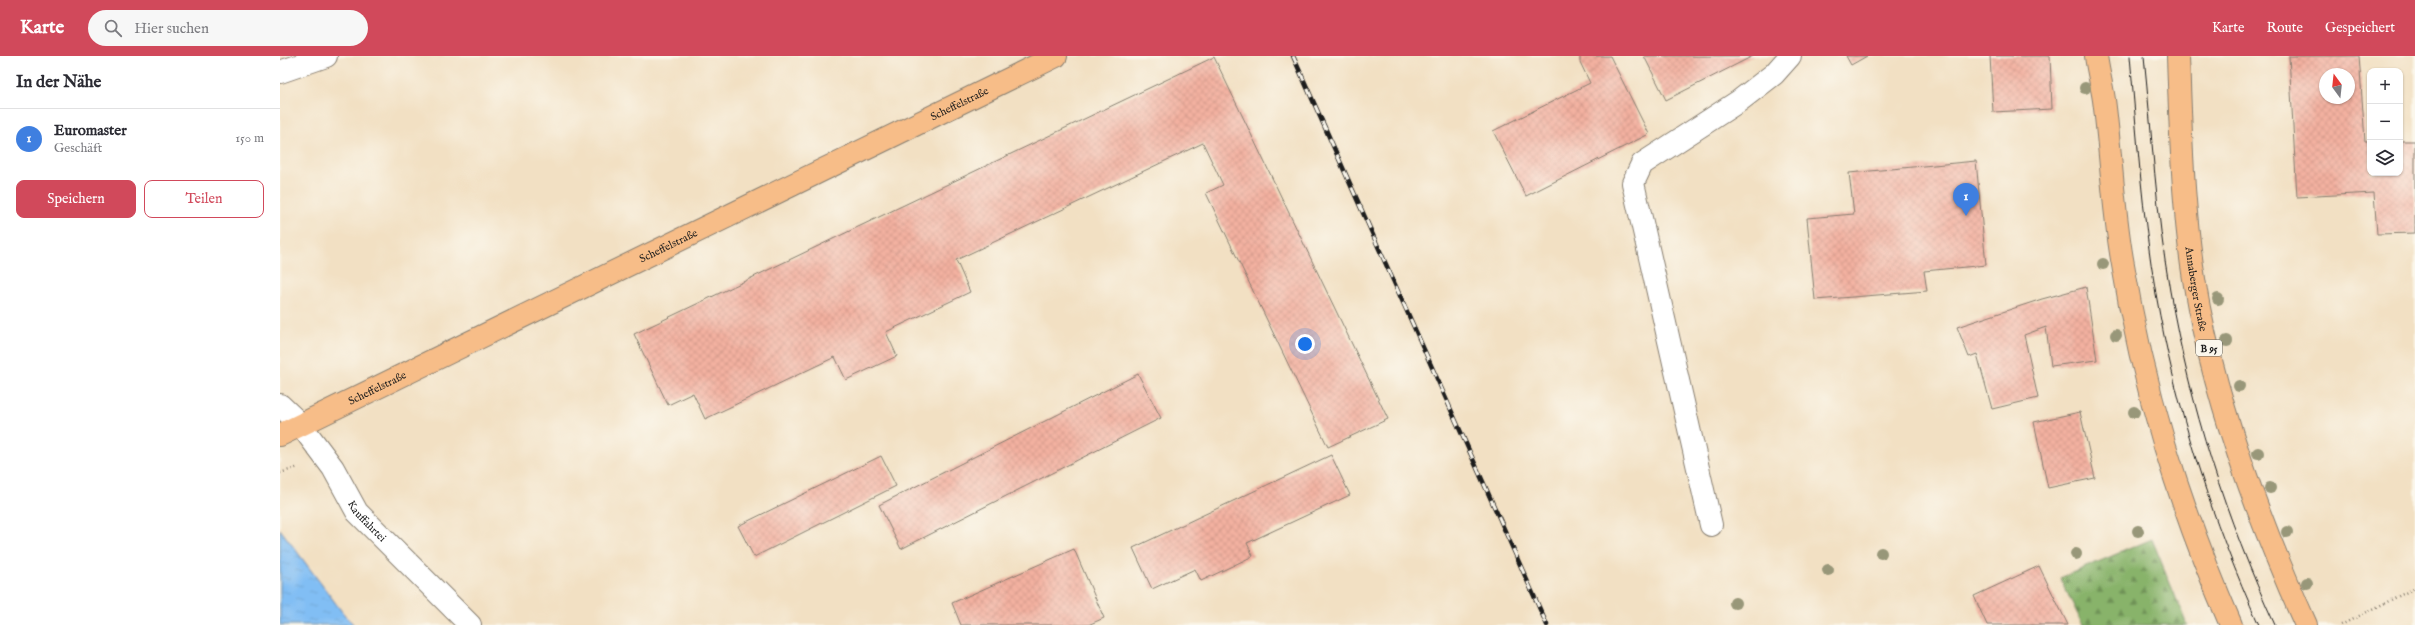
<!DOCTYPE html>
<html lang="de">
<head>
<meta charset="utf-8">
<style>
  :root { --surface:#fff; --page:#f7f7f7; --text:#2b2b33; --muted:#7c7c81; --line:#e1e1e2; --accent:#d1495b }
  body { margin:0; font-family:"IM FELL English",serif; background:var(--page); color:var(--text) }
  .controls { position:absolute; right:12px; top:12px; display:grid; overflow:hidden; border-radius:8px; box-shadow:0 1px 3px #0004 }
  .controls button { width:36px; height:36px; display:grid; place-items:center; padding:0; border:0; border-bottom:1px solid var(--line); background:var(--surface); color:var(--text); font:20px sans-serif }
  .compass { position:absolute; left:2039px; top:12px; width:36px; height:36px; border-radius:50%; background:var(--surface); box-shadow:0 1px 3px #0004; rotate:345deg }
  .you { position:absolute; left:1025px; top:288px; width:14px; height:14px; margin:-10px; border:3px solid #fff; border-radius:50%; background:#1a73e8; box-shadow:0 0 0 6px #1a73e833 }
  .badge { display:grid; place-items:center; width:26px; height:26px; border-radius:50%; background:var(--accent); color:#fff; font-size:13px; font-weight:700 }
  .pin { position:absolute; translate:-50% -33px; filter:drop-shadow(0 1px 2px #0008) }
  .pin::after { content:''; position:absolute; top:21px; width:14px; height:12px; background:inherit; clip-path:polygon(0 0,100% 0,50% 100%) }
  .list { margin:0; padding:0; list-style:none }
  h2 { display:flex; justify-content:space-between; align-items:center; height:52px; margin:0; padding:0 16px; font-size:17px }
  h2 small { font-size:13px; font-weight:400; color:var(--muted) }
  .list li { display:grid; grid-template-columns:26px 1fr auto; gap:12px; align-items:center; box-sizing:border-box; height:60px; padding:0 16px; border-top:1px solid var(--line) }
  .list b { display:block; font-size:15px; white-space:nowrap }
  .list p { margin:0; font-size:13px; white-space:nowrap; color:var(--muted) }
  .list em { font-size:13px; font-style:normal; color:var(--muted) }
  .actions { display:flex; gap:8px; padding:12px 16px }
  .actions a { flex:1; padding:9px 0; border:1px solid var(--accent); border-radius:8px; text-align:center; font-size:14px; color:var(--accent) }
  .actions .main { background:var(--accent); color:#fff }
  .icon { flex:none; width:22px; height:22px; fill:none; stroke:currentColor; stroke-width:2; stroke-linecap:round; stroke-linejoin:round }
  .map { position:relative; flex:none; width:2135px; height:569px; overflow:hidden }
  header { display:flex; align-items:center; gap:24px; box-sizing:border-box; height:56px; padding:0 20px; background:var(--accent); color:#fff }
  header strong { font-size:19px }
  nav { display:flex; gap:22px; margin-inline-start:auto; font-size:14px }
  .search { width:280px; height:36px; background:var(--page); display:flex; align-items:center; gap:10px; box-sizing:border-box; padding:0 14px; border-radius:22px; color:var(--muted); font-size:15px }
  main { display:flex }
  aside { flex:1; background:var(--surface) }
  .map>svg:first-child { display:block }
  .forest { fill:url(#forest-firs); stroke:#526843 }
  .water { fill:url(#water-ripples); stroke:#4e6d88 }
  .building { fill:url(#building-cross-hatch); fill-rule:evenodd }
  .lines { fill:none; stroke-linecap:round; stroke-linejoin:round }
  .minor-casing { stroke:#877e70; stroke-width:24 }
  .major-casing { stroke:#877e70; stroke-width:24 }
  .path { stroke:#877e70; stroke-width:2.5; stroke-dasharray:1 3; stroke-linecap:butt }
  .minor { stroke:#fff; stroke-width:22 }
  .major { stroke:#f7bd88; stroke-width:22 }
  .tram { stroke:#1c1c1c; stroke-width:1 }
  .rail-casing { stroke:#1c1c1c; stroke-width:4.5 }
  .rail { stroke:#fbf7ec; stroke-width:3; stroke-dasharray:9; stroke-linecap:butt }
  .tree { fill:#989779 }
  .labels { text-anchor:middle; stroke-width:3.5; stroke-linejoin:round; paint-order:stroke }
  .shield { fill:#fbf7ec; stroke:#5f5e5a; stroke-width:1 }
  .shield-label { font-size:10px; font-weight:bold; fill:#1c1c1c }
  .street-label { font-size:11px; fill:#1c1c1c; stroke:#fbf7ec }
</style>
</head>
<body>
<header>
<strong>Karte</strong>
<div class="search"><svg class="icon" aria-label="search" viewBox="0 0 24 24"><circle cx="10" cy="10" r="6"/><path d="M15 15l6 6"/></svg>Hier suchen</div>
<nav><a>Karte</a><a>Route</a><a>Gespeichert</a></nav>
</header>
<main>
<aside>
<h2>In der Nähe<small></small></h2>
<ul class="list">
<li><span class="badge" style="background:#3f7fe0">1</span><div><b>Euromaster</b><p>Geschäft</p></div><em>150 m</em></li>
</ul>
<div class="actions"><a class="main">Speichern</a><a>Teilen</a></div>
</aside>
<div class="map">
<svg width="2135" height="569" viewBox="0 0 2135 569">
  <defs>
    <pattern id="forest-firs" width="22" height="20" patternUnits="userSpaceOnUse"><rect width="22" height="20" fill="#88b36a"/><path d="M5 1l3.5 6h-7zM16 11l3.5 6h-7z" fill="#6e9156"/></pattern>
    <pattern id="water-ripples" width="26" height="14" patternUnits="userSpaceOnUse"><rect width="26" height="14" fill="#81bef4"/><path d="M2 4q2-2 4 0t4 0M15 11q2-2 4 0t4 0" fill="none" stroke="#6fa3d1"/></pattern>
    <pattern id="building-cross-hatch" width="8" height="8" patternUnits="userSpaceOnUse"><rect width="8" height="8" fill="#f3b1a0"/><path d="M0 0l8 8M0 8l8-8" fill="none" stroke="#d09889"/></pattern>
  </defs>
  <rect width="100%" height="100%" fill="#fbf7ec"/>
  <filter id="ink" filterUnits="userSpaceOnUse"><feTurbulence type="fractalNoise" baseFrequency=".025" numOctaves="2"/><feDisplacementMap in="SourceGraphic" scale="8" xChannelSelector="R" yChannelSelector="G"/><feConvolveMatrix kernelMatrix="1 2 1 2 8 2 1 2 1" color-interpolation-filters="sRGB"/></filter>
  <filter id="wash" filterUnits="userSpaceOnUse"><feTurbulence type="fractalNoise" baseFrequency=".012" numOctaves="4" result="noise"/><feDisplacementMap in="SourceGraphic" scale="16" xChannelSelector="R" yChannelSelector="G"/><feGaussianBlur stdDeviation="0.9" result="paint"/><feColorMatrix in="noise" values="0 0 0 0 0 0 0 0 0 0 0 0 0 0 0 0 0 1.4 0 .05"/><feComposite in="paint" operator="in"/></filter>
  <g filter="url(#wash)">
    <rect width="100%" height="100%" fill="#f2e0c3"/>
    <path class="forest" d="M1872 483 1907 569H1803L1780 522Z"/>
    <path class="water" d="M0 473 63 557 74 569H0Z"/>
    <g id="blocks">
      <path class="building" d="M1300 0H1330L1369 78 1246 140 1213 75 1310 27 1300 6Z
        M1364 0H1473L1386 44Z
        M1566 0H1587L1571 9Z
        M1710 0H1770L1772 53 1713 56Z
        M2009 0H2079L2085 85H2090V117H2120V85H2135V177L2097 178 2094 137 2017 141ZM2045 18H2069V42H2045Z
        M934 1 1108 363 1048 391 926 137 943 129 923 87 676 204 690 236 606 276 617 300 566 324 555 301 425 363 413 337 388 349 354 278Z
        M1696 105 1706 209 1644 215 1647 235 1535 244 1527 162 1574 158 1569 117Z
        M1806 231 1817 304 1771 310 1766 271 1744 279 1758 342 1712 353 1697 298 1689 301 1677 271 1762 243Z
        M858 318 881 362 621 493 599 449Z
        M1800 356 1815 422 1768 432 1754 366Z
        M1051 399 1070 439 967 487 973 500 921 525 915 513 872 533 853 492Z
        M601 400 616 430 474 501 458 470Z
        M794 493 824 562 808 569H681L672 547Z
        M1759 510 1788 569H1707L1694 540Z"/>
    </g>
  </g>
  <g filter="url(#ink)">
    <use href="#blocks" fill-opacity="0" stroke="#877e70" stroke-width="1"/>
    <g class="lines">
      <g class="minor-casing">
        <g id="minor">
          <path d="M0 16 46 0"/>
          <path id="s1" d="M0 349 20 368 53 412 77 456 190 569"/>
          <path d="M1431 469 1353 127 1362 108 1459 45 1494 18 1510 0"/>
        </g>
      </g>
      <g class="major-casing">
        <g id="major">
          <path d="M1816 0C1818 15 1822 30 1824 44 1831 97 1833 151 1842 203 1863 333 1899 449 1951 569"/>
          <path id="s2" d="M1898 0C1901 84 1903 169 1919 252 1941 362 1980 467 2026 569"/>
          <path id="s3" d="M0 379 776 0"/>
        </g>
      </g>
      <path class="path" d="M0 417 19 411
        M2061 569 2135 532"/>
      <use href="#minor" class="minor"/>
      <use href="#major" class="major"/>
      <path class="tram" d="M1850 0C1857 79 1862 159 1876 238 1896 352 1931 463 1979 569
        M1864 0C1872 78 1876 157 1890 235 1910 350 1946 463 1995 569"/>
      <g class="rail-casing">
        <path id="rail" d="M1013 0 1267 569"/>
      </g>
      <use href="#rail" class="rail"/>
    </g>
    <g class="tree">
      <circle cx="1805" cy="32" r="6"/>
      <circle cx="1823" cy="208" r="6"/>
      <circle cx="1938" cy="243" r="6"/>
      <circle cx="1836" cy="279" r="6"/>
      <circle cx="1947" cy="285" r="6"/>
      <circle cx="1959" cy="330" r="6"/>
      <circle cx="1854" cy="356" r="6"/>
      <circle cx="1978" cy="397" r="6"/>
      <circle cx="1990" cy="432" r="6"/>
      <circle cx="1858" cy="475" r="6"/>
      <circle cx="2007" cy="476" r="6"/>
      <circle cx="1601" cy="497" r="6"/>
      <circle cx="1796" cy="498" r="6"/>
      <circle cx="1548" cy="514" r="6"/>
      <circle cx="2027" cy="527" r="6"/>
      <circle cx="1455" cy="547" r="6"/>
    </g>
  </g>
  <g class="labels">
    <rect class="shield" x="1916" y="284" width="26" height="16" rx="3"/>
    <g class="shield-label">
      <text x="1929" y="296">B 95</text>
    </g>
    <g class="street-label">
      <text dy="4" stroke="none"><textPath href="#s3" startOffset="756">Scheffelstraße</textPath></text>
      <text dy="4" stroke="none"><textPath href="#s3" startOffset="432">Scheffelstraße</textPath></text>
      <text dy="4" stroke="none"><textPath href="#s2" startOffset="234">Annaberger Straße</textPath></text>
      <text dy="4" stroke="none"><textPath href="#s3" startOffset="108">Scheffelstraße</textPath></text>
      <text dy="4" stroke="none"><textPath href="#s1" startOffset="146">Kauffahrtei</textPath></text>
    </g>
  </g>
</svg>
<div class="controls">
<button>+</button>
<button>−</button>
<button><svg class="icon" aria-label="layers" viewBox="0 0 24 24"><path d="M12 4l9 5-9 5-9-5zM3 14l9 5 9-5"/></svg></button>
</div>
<svg class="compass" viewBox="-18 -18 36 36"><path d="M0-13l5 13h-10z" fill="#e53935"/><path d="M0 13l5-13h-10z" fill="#7c7c81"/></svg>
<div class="you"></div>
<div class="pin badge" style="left:1686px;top:160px;background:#3f7fe0">1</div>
</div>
</main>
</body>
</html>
